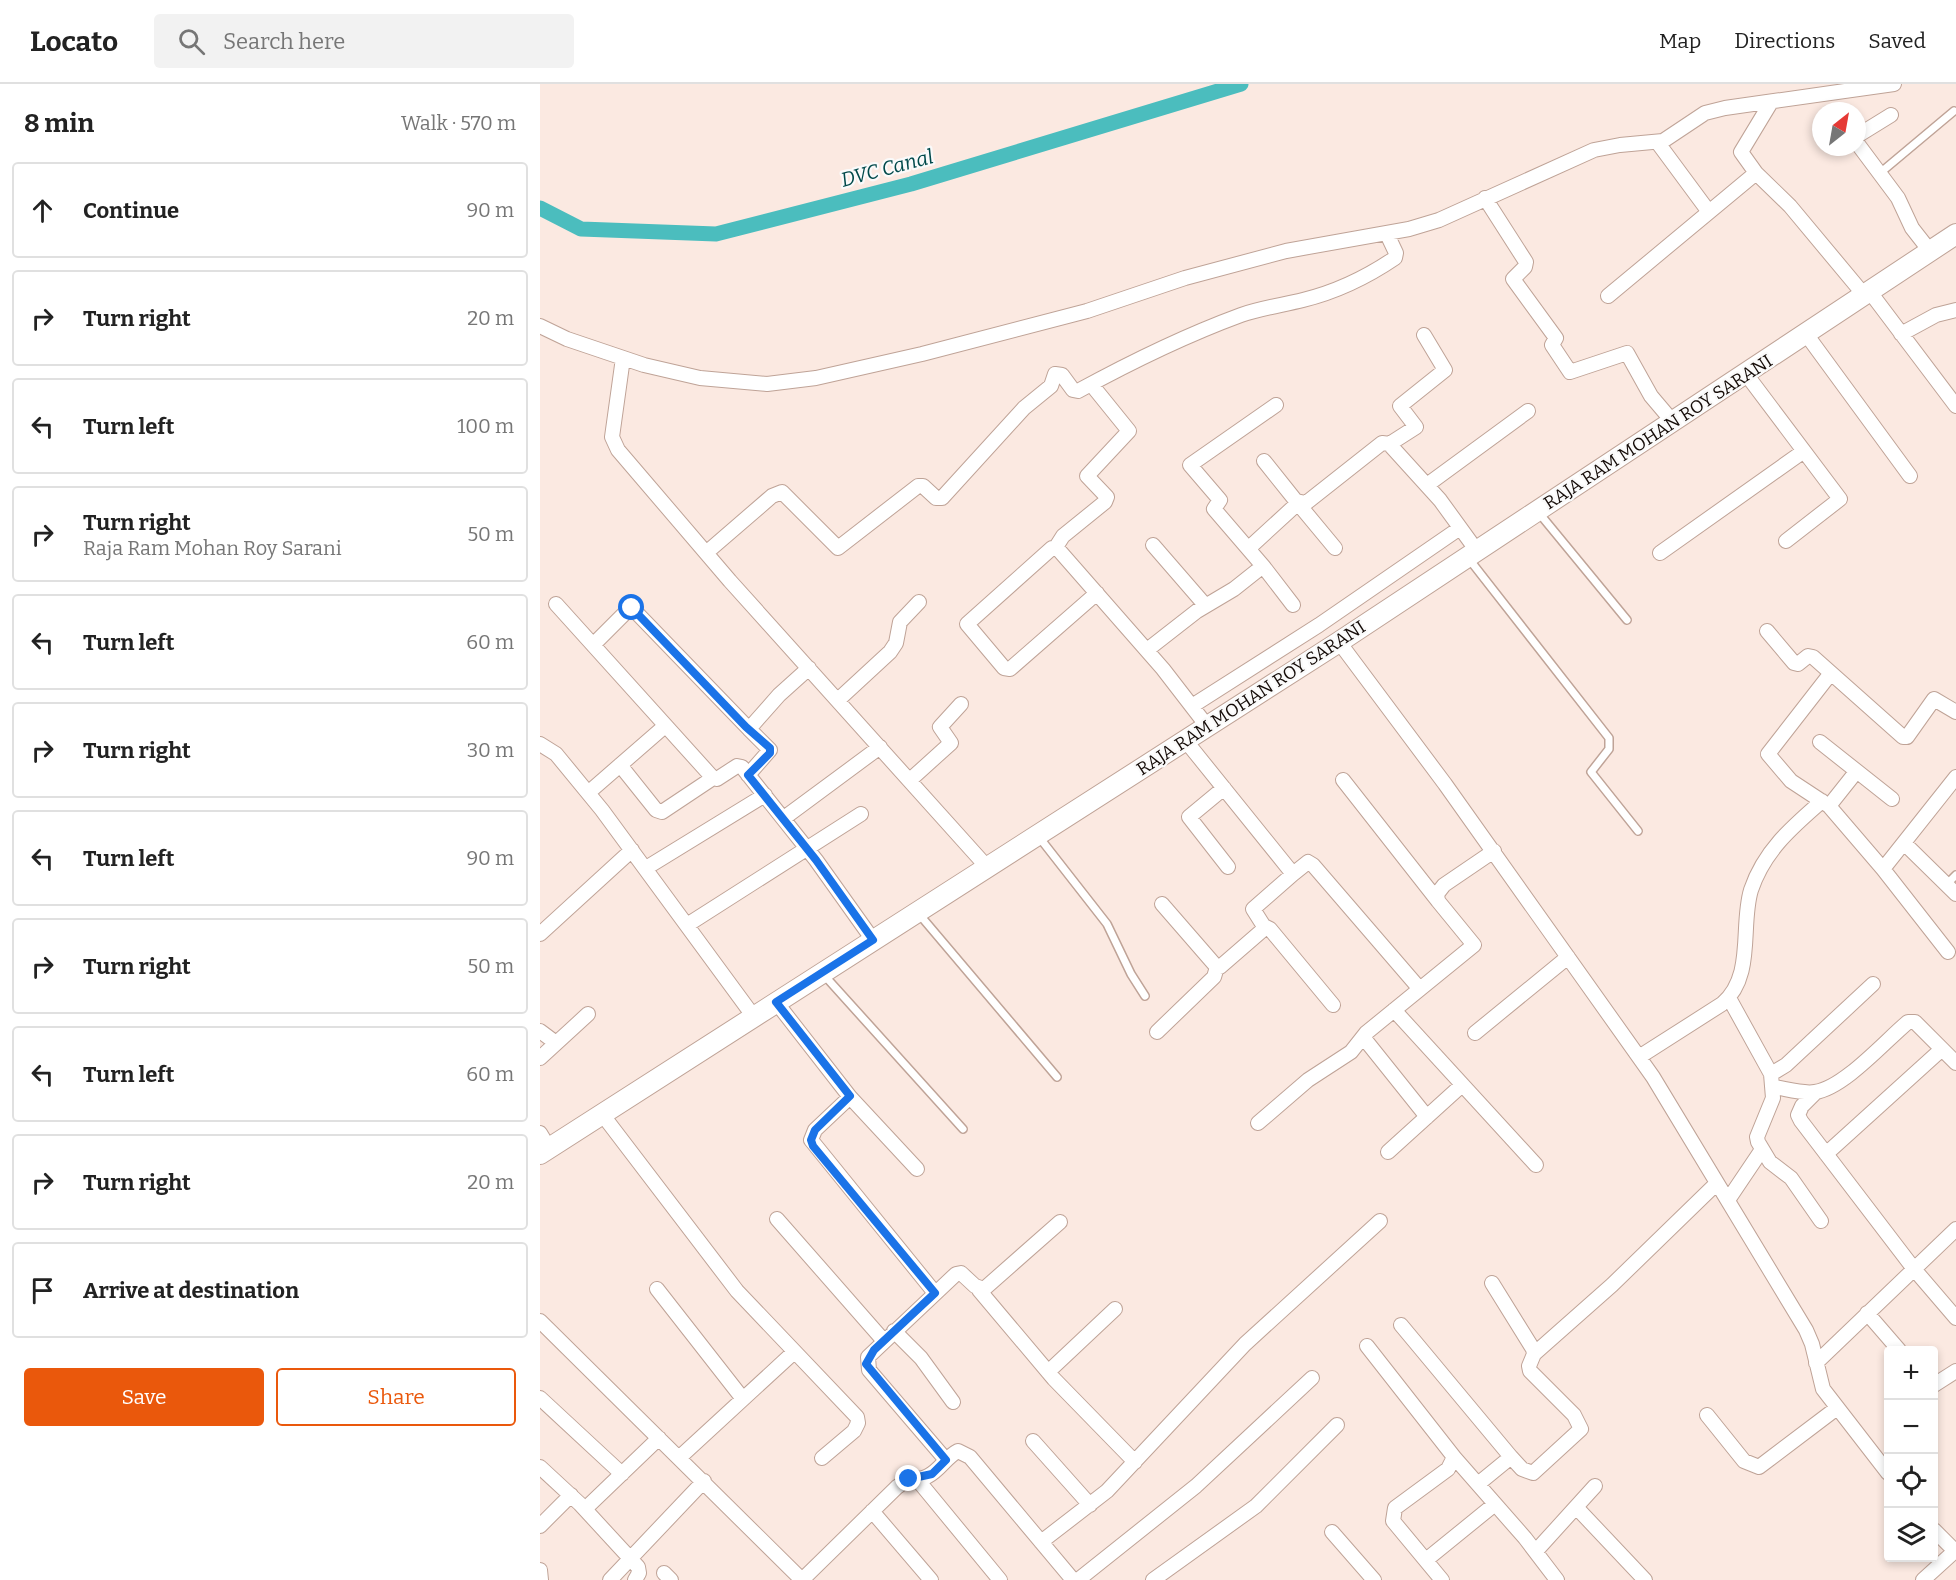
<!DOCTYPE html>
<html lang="en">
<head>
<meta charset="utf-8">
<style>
  :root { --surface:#fff; --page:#f2f2f2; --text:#222; --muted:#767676; --line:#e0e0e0; --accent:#ea580c }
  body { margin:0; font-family:Bitter,serif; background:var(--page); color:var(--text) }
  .controls { position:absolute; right:18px; bottom:18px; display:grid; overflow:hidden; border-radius:6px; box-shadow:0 3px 9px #0003 }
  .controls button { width:54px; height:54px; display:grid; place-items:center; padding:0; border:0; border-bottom:2px solid var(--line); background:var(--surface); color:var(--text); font:30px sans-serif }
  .compass { position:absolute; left:1272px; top:18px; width:54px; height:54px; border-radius:50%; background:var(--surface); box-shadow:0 3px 9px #0003; rotate:31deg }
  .stop { position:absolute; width:18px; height:18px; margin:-14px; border:4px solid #1a73e8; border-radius:50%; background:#fff }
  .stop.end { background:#1a73e8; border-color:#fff; box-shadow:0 2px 6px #0008 }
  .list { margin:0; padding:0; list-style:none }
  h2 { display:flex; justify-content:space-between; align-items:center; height:78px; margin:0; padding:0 24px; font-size:26px }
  h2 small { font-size:20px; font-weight:400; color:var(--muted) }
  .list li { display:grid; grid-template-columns:39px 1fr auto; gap:18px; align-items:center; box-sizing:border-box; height:96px; margin:0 12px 12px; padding:0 12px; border:2px solid var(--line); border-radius:6px }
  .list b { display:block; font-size:22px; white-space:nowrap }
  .list p { margin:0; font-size:20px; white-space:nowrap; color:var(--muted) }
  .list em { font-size:20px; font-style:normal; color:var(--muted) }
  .actions { display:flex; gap:12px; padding:18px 24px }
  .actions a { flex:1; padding:14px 0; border:2px solid var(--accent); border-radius:6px; text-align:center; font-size:21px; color:var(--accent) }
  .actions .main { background:var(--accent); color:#fff }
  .icon { flex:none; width:33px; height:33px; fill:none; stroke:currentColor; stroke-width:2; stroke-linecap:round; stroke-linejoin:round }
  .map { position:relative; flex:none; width:1416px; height:1496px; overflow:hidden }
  header { display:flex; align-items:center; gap:36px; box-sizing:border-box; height:84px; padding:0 30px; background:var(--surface); border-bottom:2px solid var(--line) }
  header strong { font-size:28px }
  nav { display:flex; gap:33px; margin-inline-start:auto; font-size:21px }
  .search { width:420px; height:54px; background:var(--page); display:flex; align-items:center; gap:15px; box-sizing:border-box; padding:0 21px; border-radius:6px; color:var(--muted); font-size:22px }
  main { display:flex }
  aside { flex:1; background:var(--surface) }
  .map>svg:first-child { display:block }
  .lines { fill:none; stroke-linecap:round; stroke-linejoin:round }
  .canal { stroke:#4bbdbe; stroke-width:15 }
  .lane-casing { stroke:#bfa397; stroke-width:10 }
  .street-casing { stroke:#bfa397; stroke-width:16 }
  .secondary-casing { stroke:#bfa397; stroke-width:22 }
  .lane { stroke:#fff; stroke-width:7 }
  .street { stroke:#fff; stroke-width:14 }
  .secondary { stroke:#fff; stroke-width:20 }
  .route { stroke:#1a73e8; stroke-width:8 }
  .labels { text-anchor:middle; stroke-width:4.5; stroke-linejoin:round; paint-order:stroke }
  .street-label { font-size:18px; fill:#140b07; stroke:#fafafa }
  .water-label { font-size:20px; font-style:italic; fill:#00494a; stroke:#fafafa }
</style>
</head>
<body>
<header>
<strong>Locato</strong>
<div class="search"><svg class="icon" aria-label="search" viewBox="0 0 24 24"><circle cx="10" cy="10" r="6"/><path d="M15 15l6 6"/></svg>Search here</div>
<nav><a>Map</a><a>Directions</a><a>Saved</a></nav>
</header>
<main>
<aside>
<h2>8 min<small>Walk · 570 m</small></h2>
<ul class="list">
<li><svg class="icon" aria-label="ahead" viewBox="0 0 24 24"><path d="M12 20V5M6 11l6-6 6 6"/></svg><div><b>Continue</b></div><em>90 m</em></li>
<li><svg class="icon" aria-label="right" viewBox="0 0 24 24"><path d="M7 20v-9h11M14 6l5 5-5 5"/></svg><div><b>Turn right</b></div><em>20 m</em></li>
<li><svg class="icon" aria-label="left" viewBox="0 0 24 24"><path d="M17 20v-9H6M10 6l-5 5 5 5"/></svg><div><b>Turn left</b></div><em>100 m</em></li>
<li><svg class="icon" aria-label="right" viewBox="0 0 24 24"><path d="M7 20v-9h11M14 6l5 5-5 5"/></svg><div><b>Turn right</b><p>Raja Ram Mohan Roy Sarani</p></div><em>50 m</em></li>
<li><svg class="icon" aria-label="left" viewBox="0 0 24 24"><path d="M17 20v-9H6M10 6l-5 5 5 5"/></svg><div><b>Turn left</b></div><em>60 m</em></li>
<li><svg class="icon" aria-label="right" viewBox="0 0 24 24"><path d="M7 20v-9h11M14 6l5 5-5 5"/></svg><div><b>Turn right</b></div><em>30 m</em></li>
<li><svg class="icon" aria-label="left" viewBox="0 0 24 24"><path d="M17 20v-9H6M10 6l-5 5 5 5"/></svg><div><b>Turn left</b></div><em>90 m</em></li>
<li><svg class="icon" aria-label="right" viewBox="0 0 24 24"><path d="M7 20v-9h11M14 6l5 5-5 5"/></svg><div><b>Turn right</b></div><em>50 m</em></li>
<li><svg class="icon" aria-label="left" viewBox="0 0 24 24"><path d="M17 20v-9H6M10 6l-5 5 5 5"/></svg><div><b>Turn left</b></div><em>60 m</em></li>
<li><svg class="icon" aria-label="right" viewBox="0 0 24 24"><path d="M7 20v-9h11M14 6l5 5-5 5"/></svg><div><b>Turn right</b></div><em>20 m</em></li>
<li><svg class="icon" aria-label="arrive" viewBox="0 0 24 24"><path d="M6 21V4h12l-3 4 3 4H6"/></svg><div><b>Arrive at destination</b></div></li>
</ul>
<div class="actions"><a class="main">Save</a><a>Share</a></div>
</aside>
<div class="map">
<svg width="1416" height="1496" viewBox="0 0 1416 1496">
  <rect width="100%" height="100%" fill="#fbe9e1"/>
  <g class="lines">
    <path class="canal" d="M0 124 41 145 176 150 371 100 701 0"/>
    <g class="lane-casing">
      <path id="lane" d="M1340 89 1414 27
        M999 429 1087 536
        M929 475 1069 654V665L1051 688 1098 747
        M499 753 567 840 591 890 605 912
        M1406 801 1416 791
        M379 830 517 993
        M284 891 423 1045"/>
    </g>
    <g class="street-casing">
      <path id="street" d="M1317 52 1351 31
        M1118 59 1169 128
        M1317 59 1358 114 1372 144 1390 167
        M1216 89 1201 68 1230 20
        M945 114 986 178 985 183 973 195 1016 254 1012 261 1030 288 1087 269 1111 312 1133 338
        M1330 208 1416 322
        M1068 212 1216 89 1250 122 1325 212
        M0 242 27 255 104 281 160 294 227 300 276 294 382 270 547 227 645 194 746 167 869 145 899 136 1054 66 1080 61 1123 57 1165 29 1185 24 1354 0
        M1266 250 1370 392
        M1361 250 1396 231 1416 226
        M884 251 905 286 860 322 876 343 851 359V362L900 416 937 467
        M83 274 72 353 78 366 190 497 447 783
        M1206 290 1300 415 1246 457
        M724 377 756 417 766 419 842 359 850 360
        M887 401 988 327
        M756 417 795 464
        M613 461 665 521
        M516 463 523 452 565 418 567 413 547 392 589 347 551 300
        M709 464 758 419
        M166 469 232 412 242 408 298 464 378 402H383L396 414H402L484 324 511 302 515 290 522 291 533 306 538 307C591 278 644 252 701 231 721 224 743 221 763 216 796 208 827 193 855 174L856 169 847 150
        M1120 469 1264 367
        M723 482 753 521
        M557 509 470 585 464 584 427 540 512 464H517L623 585 667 642
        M16 520 173 694 177 695 197 682 202 683 276 776 333 856
        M1227 547 1254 579 1258 580 1268 572 1273 573 1363 653H1367L1394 615 1416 628
        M799 558 905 700 1113 993 1266 1246 1272 1260 1283 1305 1348 1389
        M53 561 88 526 92 524 209 645 239 611 269 584
        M607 566 657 527 694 505 723 482 674 425 680 416 650 381 736 321
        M1291 589 1228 670 1251 697 1289 722 1343 785 1408 868
        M298 616 350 568 356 559 360 538 379 518
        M652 622 779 541 920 444
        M645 656 753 790 768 778 773 781 879 904
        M1280 658 1352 715
        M0 660 16 670 62 726 214 933
        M80 681 116 726 122 728 173 694
        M208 691 230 666 209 645
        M370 696 411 659 400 643 421 620
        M803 696 898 817
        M684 704 649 733 688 783
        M48 709 125 642
        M1289 722 1316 688
        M244 734 340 663
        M1364 759 1416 810
        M106 784 225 711
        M1343 785 1416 693
        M622 820 675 881 680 883 725 844 713 825 753 790
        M147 841 321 730
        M726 843 730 845 793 921
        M0 850 92 766
        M1189 914 1231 990 1233 1014 1217 1053 1218 1058 1230 1078 1251 1094 1281 1137
        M236 918 310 1013 377 1085
        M854 926 996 1081
        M0 947 16 959
        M617 948 674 893 677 883
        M935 949 1028 873
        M823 953 887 1033
        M1099 973 1182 920C1215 892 1200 842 1211 806 1224 767 1252 743 1282 717
        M0 974 48 930
        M1231 990 1246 981 1333 900
        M1234 1003C1247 1005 1262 1010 1275 1008 1304 1004 1345 957 1368 938H1375L1416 979
        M1276 1008 1262 1022 1258 1031 1261 1037 1374 1185 1416 1234
        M310 1013 275 1046 271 1056 395 1209
        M62 1030 197 1207 317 1333 318 1339 314 1347 282 1374
        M718 1039 768 996 811 968 826 949 934 861 898 817 897 810 904 801 954 767
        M0 1049 9 1064
        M848 1068 922 1001
        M1286 1070 1402 965
        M1188 1116 1221 1067
        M237 1135 344 1257
        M117 1205 203 1315
        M439 1206 514 1295 595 1378
        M1327 1229 1359 1266
        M0 1237 262 1496
        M861 1241 971 1373 982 1385 993 1389 1041 1345 1034 1331 990 1287 989 1282 994 1270 993 1265 952 1199
        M354 1247 381 1274 413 1318
        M827 1262 914 1373 908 1385 855 1424 853 1437 902 1496
        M994 1270 1072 1201 1177 1099
        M1276 1279 1416 1145
        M508 1288 575 1225
        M1394 1301 1416 1287
        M0 1314 82 1390
        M1167 1331 1204 1377 1219 1383 1297 1324
        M493 1357 550 1421
        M140 1373 253 1269
        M914 1373 985 1454 1017 1496
        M406 1376 329 1286 328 1273 416 1190 421 1189 435 1202 444 1205 520 1138
        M0 1383 40 1420 98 1483 99 1489 95 1496
        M376 1394 460 1496
        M938 1400 971 1373
        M1036 1423 1105 1496
        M45 1425 119 1354
        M332 1427 391 1496
        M0 1442 31 1411
        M1394 1446 1416 1468
        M792 1448 834 1496
        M501 1458 567 1407 705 1260 840 1137
        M996 1467 1055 1402
        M886 1476 955 1420
        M0 1486 1 1496
        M124 1489 131 1496
        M70 1496 164 1397
        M262 1496 357 1403C369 1393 377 1398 388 1392 400 1386 406 1373 418 1367L430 1373 533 1496
        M538 1496 656 1402 772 1294
        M613 1496 716 1422 797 1341
        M1383 1496 1416 1466"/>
    </g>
    <g class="secondary-casing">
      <path id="secondary" d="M0 1070 799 558 1416 150"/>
    </g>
    <use href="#lane" class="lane"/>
    <use href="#street" class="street"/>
    <use href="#secondary" class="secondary"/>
  </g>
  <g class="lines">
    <path class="route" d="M92 524 206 643 230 664V669L208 691 276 776 333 856 236 918 310 1012 275 1046 271 1056 273 1062 395 1209 334 1266 326 1280 406 1376 392 1390 369 1395"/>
  </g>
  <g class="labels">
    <g class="street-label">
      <text transform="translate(1118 348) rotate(-33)" y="6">RAJA RAM MOHAN ROY SARANI</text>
      <text transform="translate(711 614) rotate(-33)" y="6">RAJA RAM MOHAN ROY SARANI</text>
    </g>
    <g class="water-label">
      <text transform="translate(347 84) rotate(-15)" y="7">DVC Canal</text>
    </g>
  </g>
</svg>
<div class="controls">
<button>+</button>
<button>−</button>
<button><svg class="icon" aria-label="locate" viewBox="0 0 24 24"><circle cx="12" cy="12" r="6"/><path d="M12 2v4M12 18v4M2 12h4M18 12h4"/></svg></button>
<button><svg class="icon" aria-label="layers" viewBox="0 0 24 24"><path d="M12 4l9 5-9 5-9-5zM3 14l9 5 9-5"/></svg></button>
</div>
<svg class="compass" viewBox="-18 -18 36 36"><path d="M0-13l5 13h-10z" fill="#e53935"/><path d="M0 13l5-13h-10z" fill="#767676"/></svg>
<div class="stop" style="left:92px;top:524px"></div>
<div class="stop end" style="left:369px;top:1395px"></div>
</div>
</main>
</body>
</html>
